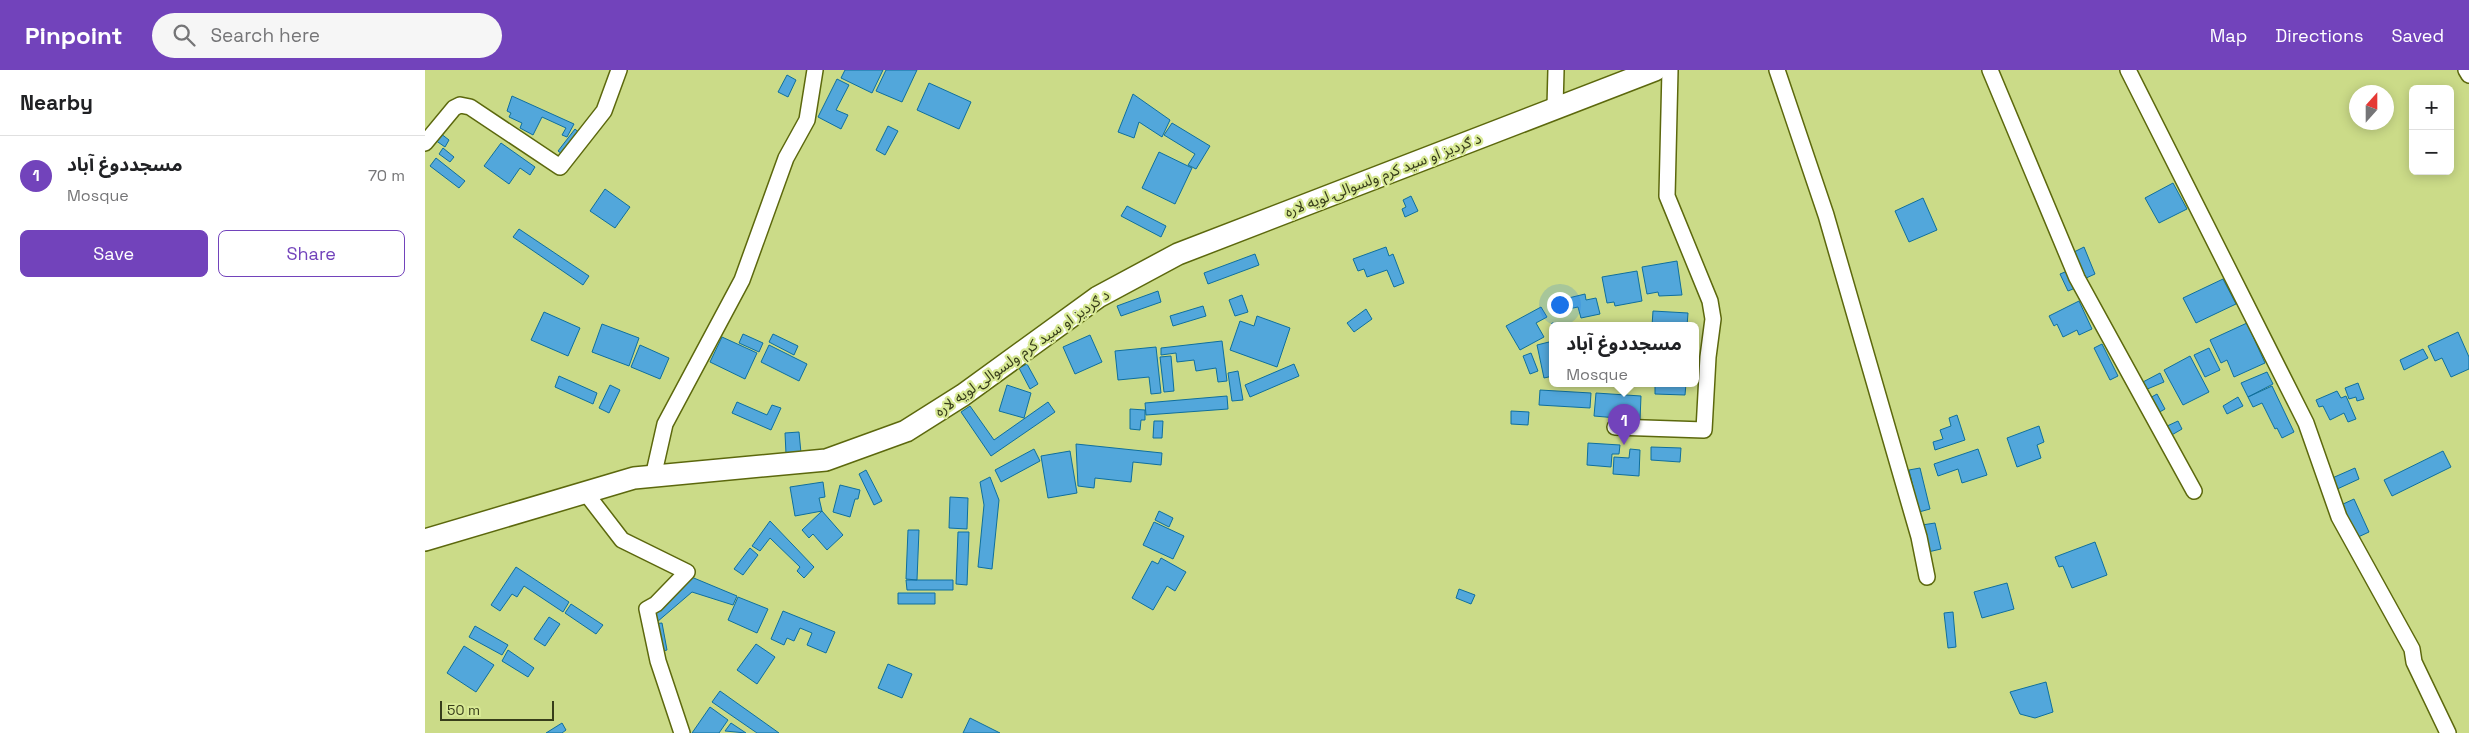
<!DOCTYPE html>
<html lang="en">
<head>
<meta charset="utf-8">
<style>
  :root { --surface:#fff; --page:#f6f6f6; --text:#202124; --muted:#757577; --line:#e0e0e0; --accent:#7243bb }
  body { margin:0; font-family:"Space Grotesk","Noto Sans Arabic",sans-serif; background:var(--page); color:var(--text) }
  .controls { position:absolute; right:15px; top:15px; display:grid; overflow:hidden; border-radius:8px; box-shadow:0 2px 12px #0003 }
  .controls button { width:45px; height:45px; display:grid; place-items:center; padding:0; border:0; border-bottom:1px solid var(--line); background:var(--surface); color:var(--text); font:25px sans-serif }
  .compass { position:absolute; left:1924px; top:15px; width:45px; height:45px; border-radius:50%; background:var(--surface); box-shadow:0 2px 12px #0003; rotate:21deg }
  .scale { position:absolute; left:15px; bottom:12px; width:114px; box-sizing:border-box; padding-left:5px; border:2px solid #373d1a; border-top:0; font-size:14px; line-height:18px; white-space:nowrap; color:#373d1a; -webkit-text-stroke:4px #d8e995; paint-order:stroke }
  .you { position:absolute; left:1134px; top:234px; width:18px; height:18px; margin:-12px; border:4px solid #fff; border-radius:50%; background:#1a73e8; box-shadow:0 0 0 8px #1a73e833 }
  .badge { display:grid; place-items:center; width:32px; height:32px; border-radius:50%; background:var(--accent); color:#fff; font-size:16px; font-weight:700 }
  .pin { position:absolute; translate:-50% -41px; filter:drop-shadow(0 1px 2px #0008) }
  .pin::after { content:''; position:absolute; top:26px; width:18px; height:15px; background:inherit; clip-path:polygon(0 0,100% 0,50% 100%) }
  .popup { position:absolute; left:1124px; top:252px; width:150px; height:65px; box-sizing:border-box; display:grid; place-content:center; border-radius:8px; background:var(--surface); filter:drop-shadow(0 1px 4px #0005); font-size:16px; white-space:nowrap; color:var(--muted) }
  .popup b { font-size:19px; color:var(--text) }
  .popup::after { content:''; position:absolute; left:50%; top:100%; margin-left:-10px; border:10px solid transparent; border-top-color:var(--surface) }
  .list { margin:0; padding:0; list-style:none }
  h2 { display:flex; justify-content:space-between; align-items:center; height:65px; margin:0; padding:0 20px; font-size:21px }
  h2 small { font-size:16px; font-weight:400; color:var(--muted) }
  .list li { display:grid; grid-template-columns:32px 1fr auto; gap:15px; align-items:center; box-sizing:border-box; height:80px; padding:0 20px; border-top:1px solid var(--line) }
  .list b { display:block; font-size:19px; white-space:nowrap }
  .list p { margin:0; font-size:16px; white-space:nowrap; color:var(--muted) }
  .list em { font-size:16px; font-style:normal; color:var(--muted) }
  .actions { display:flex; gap:10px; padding:15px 20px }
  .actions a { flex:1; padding:11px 0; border:1px solid var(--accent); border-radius:8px; text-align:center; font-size:18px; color:var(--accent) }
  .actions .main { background:var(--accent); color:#fff }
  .icon { flex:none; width:28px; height:28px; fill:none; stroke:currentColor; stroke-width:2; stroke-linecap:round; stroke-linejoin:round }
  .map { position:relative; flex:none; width:2044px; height:663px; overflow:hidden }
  header { display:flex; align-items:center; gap:30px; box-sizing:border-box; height:70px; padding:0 25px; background:var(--accent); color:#fff }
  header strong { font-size:24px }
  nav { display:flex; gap:28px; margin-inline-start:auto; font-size:18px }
  .search { width:350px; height:45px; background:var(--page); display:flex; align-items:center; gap:12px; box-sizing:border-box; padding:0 18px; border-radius:28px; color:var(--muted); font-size:19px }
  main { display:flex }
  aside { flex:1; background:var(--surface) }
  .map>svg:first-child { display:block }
  .building { fill:#52a7db; stroke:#0f6f9d }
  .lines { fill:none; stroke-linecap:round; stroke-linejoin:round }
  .minor-casing { stroke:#5c680d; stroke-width:18 }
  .highway-casing { stroke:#5c680d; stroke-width:24 }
  .minor { stroke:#fff; stroke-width:15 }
  .highway { stroke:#fff; stroke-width:21 }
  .labels { text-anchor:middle; stroke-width:4.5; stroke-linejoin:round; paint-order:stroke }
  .street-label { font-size:15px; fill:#373d1a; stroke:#d8e995 }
</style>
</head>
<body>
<header>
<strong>Pinpoint</strong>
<div class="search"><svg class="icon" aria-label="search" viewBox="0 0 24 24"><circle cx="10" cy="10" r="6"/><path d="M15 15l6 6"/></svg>Search here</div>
<nav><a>Map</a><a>Directions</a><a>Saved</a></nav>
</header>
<main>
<aside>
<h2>Nearby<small></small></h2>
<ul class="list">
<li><span class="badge">1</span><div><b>مسجددوغ آباد</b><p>Mosque</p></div><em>70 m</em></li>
</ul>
<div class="actions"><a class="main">Save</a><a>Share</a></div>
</aside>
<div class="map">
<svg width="2044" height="663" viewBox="0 0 2044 663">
  <rect width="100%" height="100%" fill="#cbdb88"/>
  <path class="building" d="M420 0H458L447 23 416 8Z
    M461 0H492L477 32 451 21Z
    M362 5 371 10 363 27 353 22Z
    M412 9 424 15 411 40 423 45 416 59 393 47Z
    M504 13 546 32 534 59 492 40Z
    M708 24 745 50 737 67 714 52 709 68 693 62Z
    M87 26 149 54 142 67 137 65 141 58 117 47 108 65 95 58 97 53 84 47 86 43 82 41Z
    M747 53 785 76 771 99 763 95 770 84 739 65Z
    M463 56 473 61 460 85 451 80Z
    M150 59 158 66 141 87 133 81Z
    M15 63 24 70 20 77 10 70Z
    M76 73 110 97 105 105 95 98 84 114 59 96Z
    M18 78 29 87 25 92 14 84Z
    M734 82 767 98 750 134 717 118Z
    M11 88 40 111 34 118 5 96Z
    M1748 113 1762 139 1734 153 1720 128Z
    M180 119 205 137 190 158 165 141Z
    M986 126 993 141 980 147 977 139 981 137 978 130Z
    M1498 128 1512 160 1484 172 1470 141Z
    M702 136 741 156 736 167 696 146Z
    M94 159 164 206 158 215 88 167Z
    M961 177 964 186 968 184 979 213 969 217 962 200 942 207 939 199 933 201 928 189Z
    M1659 177 1670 204 1659 209 1647 183Z
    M830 184 834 195 783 214 779 203Z
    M1252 191 1257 225 1234 226 1233 222 1222 224 1217 197Z
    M1645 200 1653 217 1643 221 1635 204Z
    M1212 201 1217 231 1190 236 1189 232 1182 233 1177 207Z
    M1798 209 1811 234 1771 253 1758 228Z
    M733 221 736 232 696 246 692 236Z
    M1160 224 1161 230 1171 228 1175 244 1156 248 1153 237 1134 241 1131 231Z
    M817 225 823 242 810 246 804 230Z
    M1654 231 1667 259 1654 265 1652 260 1638 267 1632 254 1629 256 1624 246Z
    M778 236 781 246 748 256 745 246Z
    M1116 237 1122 247 1111 253 1119 267 1095 280 1081 256Z
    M941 239 947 249 929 262 922 253Z
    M1228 241 1263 243 1262 256H1227Z
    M119 242 155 258 143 286 106 270Z
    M832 246 865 258 852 297 805 280 815 251 829 256Z
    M1127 253 1158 256H1128V268H1125Z
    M1822 253 1840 293 1809 307 1802 290 1796 293 1785 270Z
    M177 254 214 268 204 296 167 282Z
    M2033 262 2044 287V299L2026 307 2017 288 2010 291 2003 276Z
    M318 264 338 273 334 282 314 273Z
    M348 264 373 276 369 285 344 272Z
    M665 265 677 292 650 304 638 277Z
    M297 267 332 283 320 309 285 292Z
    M797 271 802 311 793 312 791 298 771 301 769 290 752 292 751 283 736 285V278Z
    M1128 271V306L1119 308 1112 275Z
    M1677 274 1693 306 1685 310 1669 278Z
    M215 275 244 288 235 309 206 297Z
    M344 275 382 294 374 311 336 292Z
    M731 277 736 323 726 324 724 307 693 310 690 281Z
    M1784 278 1795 300 1780 307 1769 285Z
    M1998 279 2003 288 1979 300 1975 290Z
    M1106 283 1113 301 1105 304 1098 286Z
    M746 286 749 321 739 322 735 287Z
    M1765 286 1784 322 1758 335 1739 300Z
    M602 294 613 314 605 319 594 298Z
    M869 294 874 306 825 327 820 315Z
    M813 301 818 330 807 331 803 303Z
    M1842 302 1848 314 1823 327 1816 313Z
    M1735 303 1739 312 1720 320 1716 313Z
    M134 306 172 323 168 334 130 317Z
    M1933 313 1939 329 1932 331 1931 327 1924 329 1920 318Z
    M1230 314H1261L1260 325 1230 324Z
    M185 315 195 320 184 343 174 338Z
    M582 315 606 323 599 348 574 341Z
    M1847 316 1869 362 1857 368 1852 358 1850 359 1837 333 1828 337 1823 327Z
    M1115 320 1166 323 1165 338 1114 335Z
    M1912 321 1916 328 1921 326 1931 349 1923 352 1919 343 1905 350 1898 336 1894 337 1891 330Z
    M1171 323 1216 326 1215 350 1169 346Z
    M1732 324 1740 339 1731 344 1723 329Z
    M802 326 803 339 721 345 720 333Z
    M1813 327 1818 336 1802 344 1798 336Z
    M312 332 342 345 347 335 356 338 346 360 307 343Z
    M623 332 630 342 566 386 536 342 545 336 569 370Z
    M705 339 720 340V350H716L715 360 705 359Z
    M1086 341 1104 342 1103 355 1086 354Z
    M1532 345 1540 370 1510 380 1508 372 1518 369 1515 360 1526 356 1524 348Z
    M729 351H738L737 368H728Z
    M1753 351 1757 359 1745 366 1740 357Z
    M1614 356 1619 372 1612 375 1616 388 1592 397 1582 368Z
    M374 362 376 383 361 384 360 363Z
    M1163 373 1195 375 1194 384H1187L1186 397 1162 395Z
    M651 374 737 383 736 395 708 392 706 412 670 408 669 418 653 416Z
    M1226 377 1256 378 1255 392 1226 390Z
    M609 379 615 391 576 412 570 400Z
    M1205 379 1215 380 1214 406 1188 404 1189 387 1204 388Z
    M1553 379 1562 405 1537 413 1533 399 1513 406 1509 394Z
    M645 381 652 423 623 428 616 386Z
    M2018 381 2026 397 1967 426 1959 410Z
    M1495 398 1505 439 1494 442 1484 400Z
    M1930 398 1934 409 1910 420 1905 409Z
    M441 400 457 431 449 435 434 404Z
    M565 407 574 430 567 499 553 497 559 435 555 412Z
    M398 412 400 427 394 428 397 441 370 446 365 417Z
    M415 415 435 420 433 429H430L425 447 408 442Z
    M525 427 543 428 542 459 524 458Z
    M1929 429 1944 462 1931 468 1916 435Z
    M397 441 418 465 402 480 388 464 384 468 377 460Z
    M734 441 748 448 744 457 730 450Z
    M345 451 389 497 379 508 372 501 375 497 345 468 335 481 327 476Z
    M729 452 759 466 748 489 718 475Z
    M1510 453 1516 479 1503 482 1497 455Z
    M483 460H494L492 510 481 509Z
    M533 462H544L542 515 531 514Z
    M1670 472 1682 505 1647 518 1638 496 1634 497 1630 487Z
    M325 478 333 485 318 505 309 499Z
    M736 488 761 502 750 521 742 516 728 540 707 528 727 491 733 494Z
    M91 497 144 532 138 542 99 516 92 527 87 524 75 541 66 535Z
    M264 506 312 526 308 535 267 522 232 552 227 542Z
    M481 510H528V520H482Z
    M1582 513 1589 539 1557 548 1549 522Z
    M1034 519 1050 525 1046 534 1031 528Z
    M473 523H510V534H473Z
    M313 527 343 539 332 563 303 550Z
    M146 534 178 555 171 564 140 543Z
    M358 541 410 562 401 583 382 575 387 563 375 558 369 571 362 568 359 575 346 569Z
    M1528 542 1531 577 1523 578 1519 543Z
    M124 547 135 554 120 576 109 569Z
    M237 553 242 580 234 582 228 554Z
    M50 556 83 575 77 585 44 567Z
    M331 574 350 587 332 614 312 600Z
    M39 576 69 595 51 622 22 603Z
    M83 580 109 598 103 607 77 591Z
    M463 594 487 604 477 628 453 618Z
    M1621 612 1628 642 1610 648 1595 644 1585 622Z
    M295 621 354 663H332L287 632Z
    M285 637 303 650 294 663H267Z
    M545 648 575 663H538Z
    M137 653 141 660 137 663H121Z
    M306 653 321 663 300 661Z"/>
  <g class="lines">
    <g class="minor-casing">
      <path id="minor" d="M1352 0 1401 145 1494 467 1502 507
        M1565 0 1652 208 1769 421
        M1703 0 1881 353 1914 447 1987 579 1989 592 2023 663
        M2041 0 2044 5
        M1130 37 1131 0
        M0 73 29 38 35 35 45 37 135 97 179 41 194 0
        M1190 357 1279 360 1283 287 1288 249 1285 231 1242 126 1245 0
        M228 407 240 354 317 210 361 88 382 50 390 0
        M160 422 197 470 262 502 231 534 222 539 233 591 257 663"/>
    </g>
    <g class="highway-casing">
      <path id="highway" d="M0 470 209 408 401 390 481 361 538 325 673 227 753 184 1230 0"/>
    </g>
    <use href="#minor" class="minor"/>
    <use href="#highway" class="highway"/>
  </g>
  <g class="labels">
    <g class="street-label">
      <text transform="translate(958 105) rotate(-21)" y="5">د ګردیز او سید کرم ولسوالۍ لویه لاره</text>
      <text transform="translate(597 283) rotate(-35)" y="5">د ګردیز او سید کرم ولسوالۍ لویه لاره</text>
    </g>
  </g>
</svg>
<div class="controls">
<button>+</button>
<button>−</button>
</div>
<svg class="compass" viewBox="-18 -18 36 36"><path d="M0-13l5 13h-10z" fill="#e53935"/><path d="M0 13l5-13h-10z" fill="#757577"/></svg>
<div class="scale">50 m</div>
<div class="you"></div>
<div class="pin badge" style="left:1199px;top:375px">1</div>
<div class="popup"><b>مسجددوغ آباد</b>Mosque</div>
</div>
</main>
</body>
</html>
